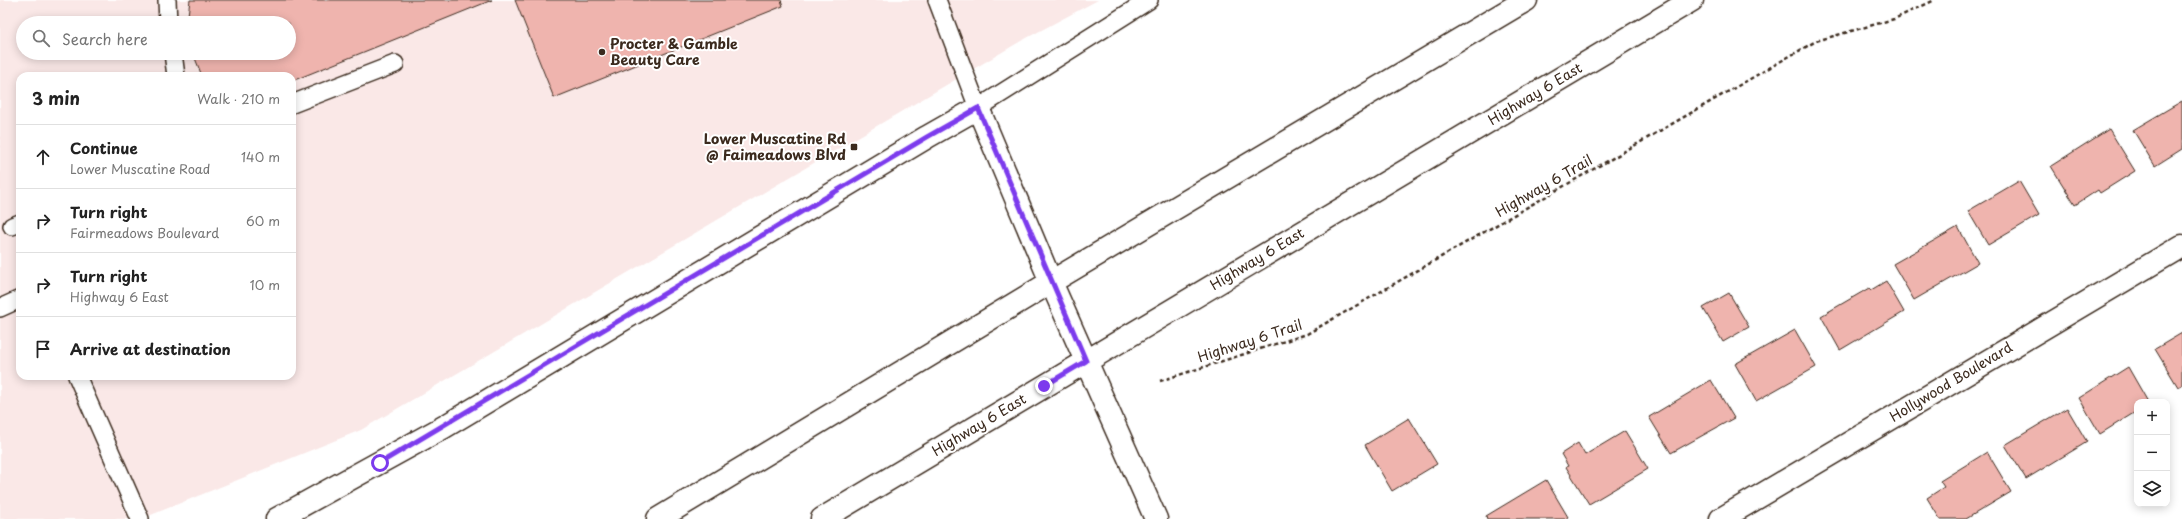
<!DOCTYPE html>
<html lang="en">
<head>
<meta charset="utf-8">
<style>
  :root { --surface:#fff; --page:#f2f2f2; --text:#222; --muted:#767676; --line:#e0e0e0 }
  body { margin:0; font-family:"Playpen Sans",sans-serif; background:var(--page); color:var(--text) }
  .controls { position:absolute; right:12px; bottom:12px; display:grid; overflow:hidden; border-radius:8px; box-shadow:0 2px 10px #0003 }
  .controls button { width:36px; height:36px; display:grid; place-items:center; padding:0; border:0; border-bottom:1px solid var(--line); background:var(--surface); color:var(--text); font:20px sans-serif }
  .stop { position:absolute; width:12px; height:12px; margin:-9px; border:3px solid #7c3aed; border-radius:50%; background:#fff }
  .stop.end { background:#7c3aed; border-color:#fff; box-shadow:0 1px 4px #0008 }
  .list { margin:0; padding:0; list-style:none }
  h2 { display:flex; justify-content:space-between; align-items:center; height:52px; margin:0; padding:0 16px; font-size:17px }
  h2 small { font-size:13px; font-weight:400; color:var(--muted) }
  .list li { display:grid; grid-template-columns:26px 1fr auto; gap:12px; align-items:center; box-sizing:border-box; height:64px; padding:0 16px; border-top:1px solid var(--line) }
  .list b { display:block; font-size:15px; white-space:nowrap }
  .list p { margin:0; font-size:13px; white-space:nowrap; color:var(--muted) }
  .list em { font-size:13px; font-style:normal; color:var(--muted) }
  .icon { flex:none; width:22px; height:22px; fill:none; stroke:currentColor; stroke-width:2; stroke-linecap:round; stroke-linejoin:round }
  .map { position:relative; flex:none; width:2182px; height:519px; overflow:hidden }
  .search { position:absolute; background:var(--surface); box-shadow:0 2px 10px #0003; left:16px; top:16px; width:280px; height:44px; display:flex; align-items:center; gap:10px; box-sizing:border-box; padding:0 14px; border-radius:22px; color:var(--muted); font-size:15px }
  .panel { position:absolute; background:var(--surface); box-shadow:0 2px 10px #0003; left:16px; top:72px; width:280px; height:308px; border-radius:12px }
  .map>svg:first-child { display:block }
  .built { fill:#fae8e7; fill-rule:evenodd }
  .building { fill:#efb4ae; stroke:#3b2a1e }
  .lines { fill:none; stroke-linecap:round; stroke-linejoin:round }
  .lane-casing { stroke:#3b2a1e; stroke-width:20 }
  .street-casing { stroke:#3b2a1e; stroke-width:25 }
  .secondary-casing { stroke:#3b2a1e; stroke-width:25 }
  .primary-casing { stroke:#3b2a1e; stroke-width:25 }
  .path { stroke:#3b2a1e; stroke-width:2.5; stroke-dasharray:4 3; stroke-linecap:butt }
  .lane { stroke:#fff; stroke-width:17 }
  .street { stroke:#fff; stroke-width:22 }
  .secondary { stroke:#fff; stroke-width:22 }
  .primary { stroke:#fff; stroke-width:22 }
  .route { stroke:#7c3aed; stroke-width:5 }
  .poi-dot { fill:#3b2a1e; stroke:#fff; stroke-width:1.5 }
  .labels { text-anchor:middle; stroke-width:4; stroke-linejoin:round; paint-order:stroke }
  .poi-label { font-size:14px; font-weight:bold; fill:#3b2a1e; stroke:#fff; text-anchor:start }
  .street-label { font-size:14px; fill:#3b2a1e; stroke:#fff }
</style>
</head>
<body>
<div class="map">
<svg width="2182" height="519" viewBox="0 0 2182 519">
  <rect width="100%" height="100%" fill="#fff"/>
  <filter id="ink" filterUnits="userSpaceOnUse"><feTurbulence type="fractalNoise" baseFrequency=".025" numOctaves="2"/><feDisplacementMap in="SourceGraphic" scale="8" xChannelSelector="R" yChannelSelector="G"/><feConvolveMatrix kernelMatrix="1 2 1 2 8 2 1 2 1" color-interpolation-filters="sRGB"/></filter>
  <g filter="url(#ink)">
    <path class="built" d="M0 0H1098L1021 41 361 430 141 519H0ZM23 23H289V53H23ZM20 76H292V376H20Z"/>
    <path class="building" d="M190 0H492L292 81V76H202L193 53H289V23H187Z
      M515 0H781L783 6 554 98Z
      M2182 101V149L2155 166 2133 130Z
      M2109 129 2135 171 2100 193 2098 190 2075 205 2051 166Z
      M2019 181 2039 215 1988 245 1968 211Z
      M1958 227 1978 263 1914 300 1893 264Z
      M1886 281 1904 312 1840 350 1821 316 1869 288 1871 290Z
      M1729 293 1749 327 1723 342 1703 308Z
      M1795 330 1816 367 1756 401 1735 364Z
      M2182 333V385L2178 387 2155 349Z
      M2128 367 2148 402H2137V411L2100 434 2079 398Z
      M1711 380 1734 418 1671 453 1649 417Z
      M2067 408 2087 442 2026 479 2005 445Z
      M1409 418 1437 464 1392 491 1365 445Z
      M1625 431 1648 469 1589 504 1566 467 1568 466 1561 454 1578 443 1585 455Z
      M1987 452 2011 492 1966 519H1940L1927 498 1944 487 1940 481Z
      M1546 480 1568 517 1565 519H1487L1486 516Z"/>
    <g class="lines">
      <g class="lane-casing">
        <path id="lane" d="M167 0 168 23
          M937 0 978 108 1149 0
          M173 53 176 76
          M292 104 395 64
          M12 226 20 223
          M0 308 20 299
          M77 376 140 519"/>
      </g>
      <g class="street-casing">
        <path id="street" d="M978 108 1051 282 1156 519
          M1721 519 2182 246"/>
      </g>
      <g class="secondary-casing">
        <path id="secondary" d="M277 519 444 427 927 137 978 108"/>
      </g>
      <g class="primary-casing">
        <path id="primary" d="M658 519 1051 282 1526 0
          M822 519 1692 0"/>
      </g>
      <path class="path" d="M1160 381 1307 334 1816 41 1894 19 1935 0"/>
      <use href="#lane" class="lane"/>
      <use href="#street" class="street"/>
      <use href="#secondary" class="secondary"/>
      <use href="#primary" class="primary"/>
    </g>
  </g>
  <g class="lines" filter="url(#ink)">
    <path class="route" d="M380 463 927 137 978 108 1086 361 1044 386"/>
  </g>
  <g class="poi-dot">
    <circle cx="602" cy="52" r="4"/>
    <rect x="850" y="143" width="8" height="8" rx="2"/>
  </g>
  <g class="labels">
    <g class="poi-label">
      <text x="610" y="49">Procter &amp; Gamble<tspan x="610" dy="16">Beauty Care</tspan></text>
      <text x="846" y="144" text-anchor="end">Lower Muscatine Rd<tspan x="846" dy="16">@ Faimeadows Blvd</tspan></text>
    </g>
    <g class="street-label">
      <text transform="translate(1535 94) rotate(-31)" y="5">Highway 6 East</text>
      <text transform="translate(1544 186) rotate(-30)" y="5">Highway 6 Trail</text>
      <text transform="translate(1257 259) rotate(-31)" y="5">Highway 6 East</text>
      <text transform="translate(1250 341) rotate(-18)" y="5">Highway 6 Trail</text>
      <text transform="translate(1951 382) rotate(-31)" y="5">Hollywood Boulevard</text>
      <text transform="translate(979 425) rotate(-31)" y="5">Highway 6 East</text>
    </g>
  </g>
</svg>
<div class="controls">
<button>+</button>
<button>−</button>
<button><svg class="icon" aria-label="layers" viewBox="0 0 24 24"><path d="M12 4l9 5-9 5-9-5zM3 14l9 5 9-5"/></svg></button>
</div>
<div class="stop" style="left:380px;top:463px"></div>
<div class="stop end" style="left:1044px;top:386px"></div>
<div class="search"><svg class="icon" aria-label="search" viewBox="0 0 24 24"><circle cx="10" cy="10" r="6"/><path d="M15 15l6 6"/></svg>Search here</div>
<section class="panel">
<h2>3 min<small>Walk · 210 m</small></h2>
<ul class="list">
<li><svg class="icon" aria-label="ahead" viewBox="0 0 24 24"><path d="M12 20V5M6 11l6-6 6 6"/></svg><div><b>Continue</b><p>Lower Muscatine Road</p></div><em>140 m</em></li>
<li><svg class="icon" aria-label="right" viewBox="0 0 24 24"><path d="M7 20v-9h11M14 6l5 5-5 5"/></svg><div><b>Turn right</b><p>Fairmeadows Boulevard</p></div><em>60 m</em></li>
<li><svg class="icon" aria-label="right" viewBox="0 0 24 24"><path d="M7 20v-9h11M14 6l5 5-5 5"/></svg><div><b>Turn right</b><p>Highway 6 East</p></div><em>10 m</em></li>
<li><svg class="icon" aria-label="arrive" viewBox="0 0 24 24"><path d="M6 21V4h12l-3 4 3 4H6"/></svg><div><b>Arrive at destination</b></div></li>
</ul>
</section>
</div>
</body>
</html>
